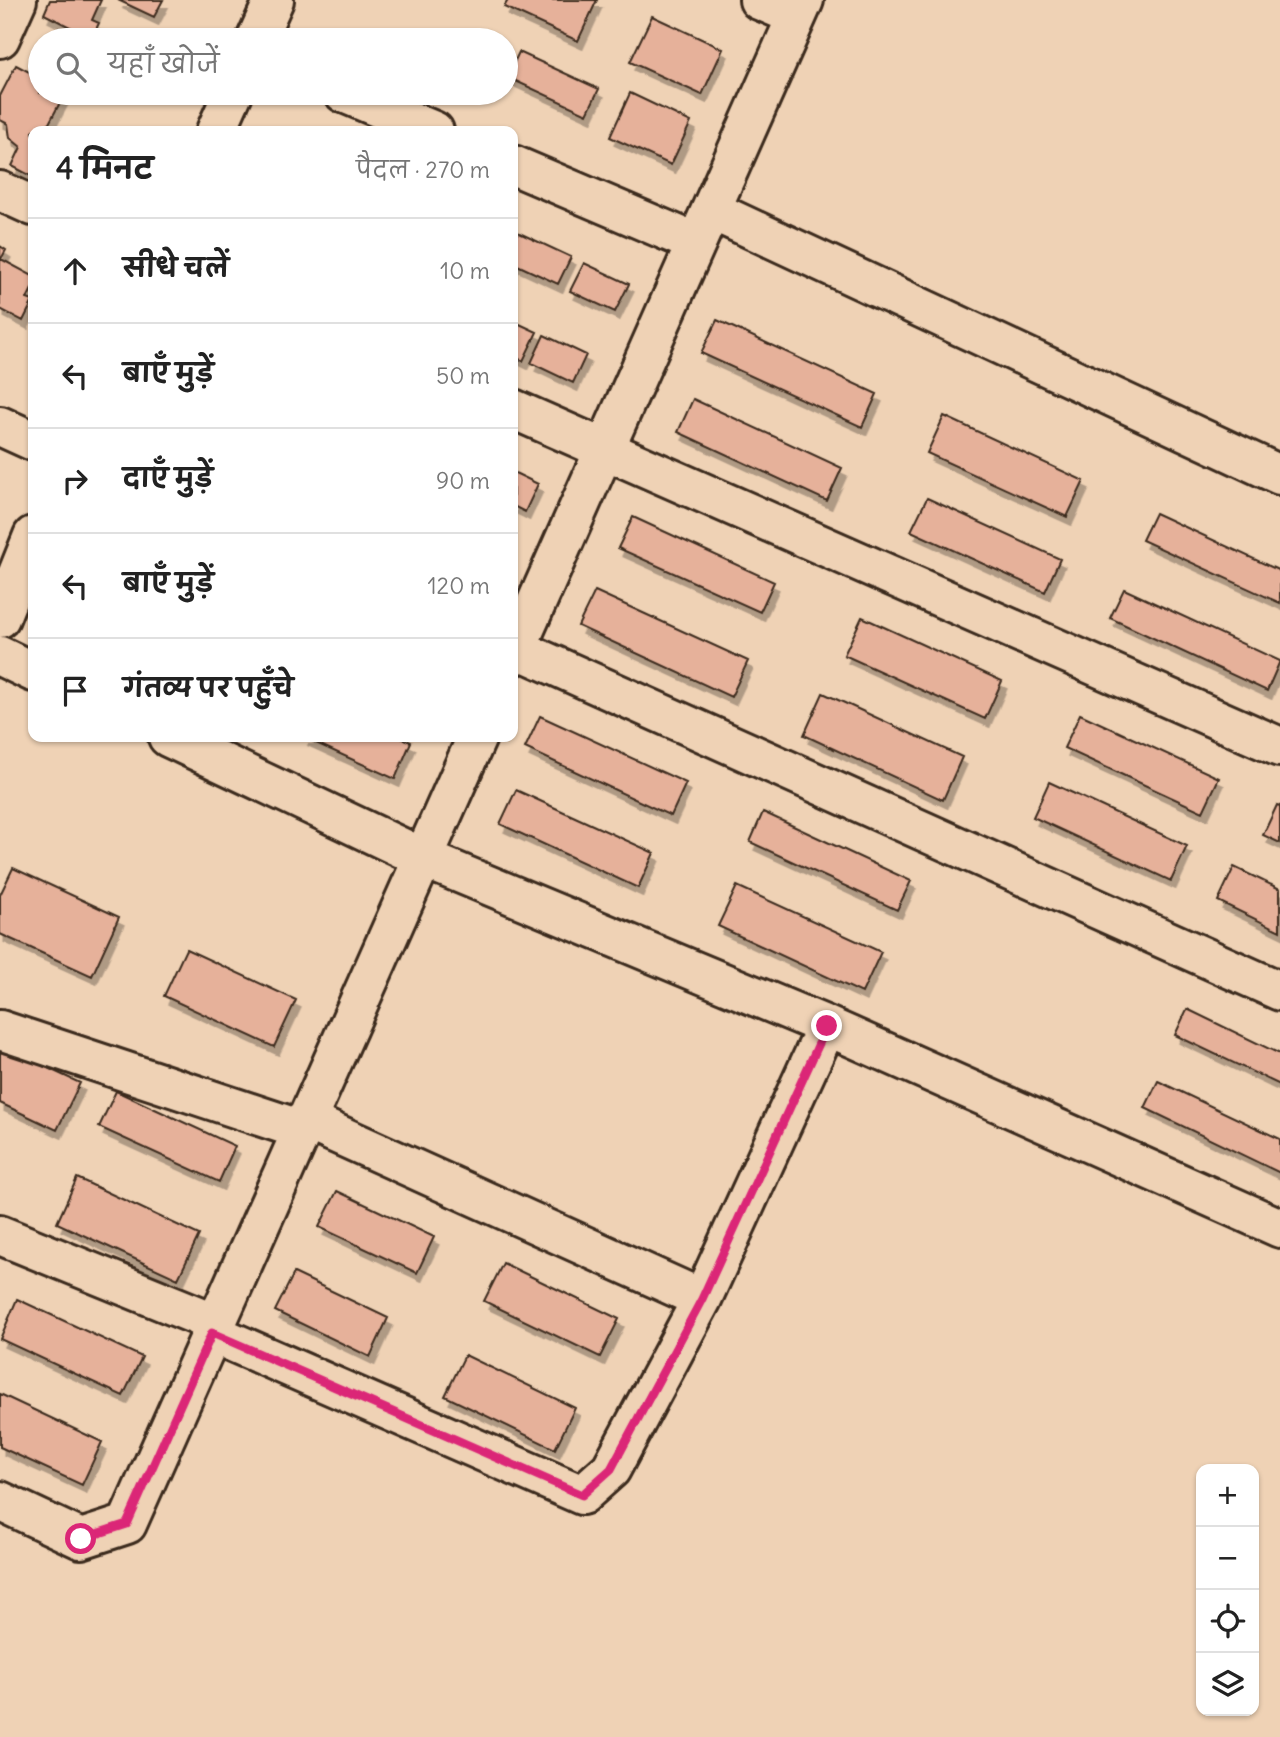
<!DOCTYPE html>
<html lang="hi">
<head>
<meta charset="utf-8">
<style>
  :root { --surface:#fff; --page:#f6f6f6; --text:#222; --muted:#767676; --line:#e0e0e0 }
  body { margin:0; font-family:Delius,"Playpen Sans Deva",sans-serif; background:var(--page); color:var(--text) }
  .controls { position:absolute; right:21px; bottom:21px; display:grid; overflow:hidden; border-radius:14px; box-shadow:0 2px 5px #0004 }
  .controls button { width:63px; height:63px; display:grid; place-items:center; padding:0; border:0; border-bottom:2px solid var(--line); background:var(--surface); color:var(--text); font:35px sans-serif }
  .stop { position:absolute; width:21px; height:21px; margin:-16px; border:5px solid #db2777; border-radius:50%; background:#fff }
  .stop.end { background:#db2777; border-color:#fff; box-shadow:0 2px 7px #0008 }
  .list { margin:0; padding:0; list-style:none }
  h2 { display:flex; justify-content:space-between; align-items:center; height:91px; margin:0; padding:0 28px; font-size:30px }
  h2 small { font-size:23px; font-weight:400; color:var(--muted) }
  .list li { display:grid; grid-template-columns:46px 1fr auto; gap:21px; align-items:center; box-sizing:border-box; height:105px; padding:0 28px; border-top:2px solid var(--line) }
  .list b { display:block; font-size:26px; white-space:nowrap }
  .list em { font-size:23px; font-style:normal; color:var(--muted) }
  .icon { flex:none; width:38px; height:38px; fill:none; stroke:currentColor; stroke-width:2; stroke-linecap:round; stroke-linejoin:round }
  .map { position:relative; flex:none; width:1280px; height:1737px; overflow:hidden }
  .search { position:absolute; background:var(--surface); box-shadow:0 2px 5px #0004; left:28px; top:28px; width:490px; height:77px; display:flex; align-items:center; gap:18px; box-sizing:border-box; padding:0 24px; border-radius:38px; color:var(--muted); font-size:26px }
  .panel { position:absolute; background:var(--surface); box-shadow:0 2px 5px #0004; left:28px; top:126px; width:490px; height:616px; border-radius:14px }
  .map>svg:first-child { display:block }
  .building { fill:#e6b19a; stroke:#3b2a1e; stroke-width:2; filter:url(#shadow) }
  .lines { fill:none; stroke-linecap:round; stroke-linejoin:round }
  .minor-casing { stroke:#3b2a1e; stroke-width:44 }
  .minor { stroke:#efd2b5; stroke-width:38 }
  .route { stroke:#db2777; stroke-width:9 }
</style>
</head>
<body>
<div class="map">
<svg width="1280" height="1737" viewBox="0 0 1280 1737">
  <defs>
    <filter id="shadow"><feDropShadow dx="4.5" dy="8" stdDeviation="0" flood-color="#0004"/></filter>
  </defs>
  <rect width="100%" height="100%" fill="#efd2b5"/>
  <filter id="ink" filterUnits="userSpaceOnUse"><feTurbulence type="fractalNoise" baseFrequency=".0143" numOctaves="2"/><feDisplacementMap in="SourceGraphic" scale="14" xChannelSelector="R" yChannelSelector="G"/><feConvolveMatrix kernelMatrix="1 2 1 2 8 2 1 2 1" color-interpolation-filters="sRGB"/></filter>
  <g filter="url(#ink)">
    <path class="building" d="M50 0H101L92 20 99 23 91 40H71L76 30 44 14Z
      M118 0H163L154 17Z
      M508 0H597L578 41 504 7Z
      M652 16 723 49 702 95 630 62Z
      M519 52 599 89 587 114 507 77Z
      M16 65 31 73 36 65 40 67V93H65L45 131H33V177L12 166 21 147 10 138 8 124 0 120V96Z
      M630 93 691 122 671 165 610 137Z
      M513 230 571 257 558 284 513 263Z
      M0 246 6 250 1 259 33 276V287L27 299 33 301 23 321 0 309Z
      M584 263 629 284 615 312 570 291Z
      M717 320 877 394 862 427 701 353Z
      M513 321 537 332 523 361 513 356Z
      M544 335 586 355 573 383 531 363Z
      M693 399 842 468 827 501 678 432Z
      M944 416 1084 481 1067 517 927 453Z
      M513 472 538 484 525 512 513 506Z
      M927 498 1060 559 1045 592 911 531Z
      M1155 513 1280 571V603L1142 540Z
      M633 517 774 582 760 612 618 548Z
      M1124 589 1280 661 1267 691 1110 618Z
      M595 591 748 661 731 697 578 626Z
      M862 617 1002 681 985 719 844 655Z
      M823 693 962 757 943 800 804 735Z
      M1080 714 1219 778 1203 812 1064 748Z
      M540 716 686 783 671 816 525 748Z
      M303 737H399L411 742 395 779Z
      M1049 782 1187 846 1171 881 1033 817Z
      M516 790 654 853 638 888 500 824Z
      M1277 805 1280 806V843L1263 835Z
      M763 812 911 881 897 910 750 842Z
      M1234 867 1280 889V931L1218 901Z
      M13 868 119 917 92 976 0 934V895Z
      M737 886 881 952 862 993 718 926Z
      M186 949 296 1000 274 1047 164 996Z
      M1187 1009 1280 1054V1085L1175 1035Z
      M0 1046 80 1083 57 1130 0 1103Z
      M1158 1081 1280 1139V1173L1145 1108Z
      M116 1091 235 1146 219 1182 99 1127Z
      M77 1178 199 1235 178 1279 57 1223Z
      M337 1191 434 1237 417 1273 319 1227Z
      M503 1263 619 1319 600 1357 484 1301Z
      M294 1273 388 1318 370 1357 275 1311Z
      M17 1299 142 1357 123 1396 0 1339Z
      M465 1355 575 1408 555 1449 445 1396Z
      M0 1394 102 1442 82 1485 0 1447Z"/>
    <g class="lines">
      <g class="minor-casing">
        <path id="minor" d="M759 0 797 16
          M0 38 17 0
          M256 40 274 0
          M344 93 434 131
          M216 131 233 93
          M513 165 696 243
          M0 191 33 206
          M711 210 1280 475
          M513 409 1280 747
          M0 426 33 441
          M0 618 33 536
          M513 647 1280 991
          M0 656 33 672
          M513 656 804 0
          M168 737 423 858 827 1026 1280 1228
          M0 1030 302 1130
          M306 1120 702 1299
          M0 1235 216 1323
          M212 1333 582 1495 611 1469 702 1299 827 1026
          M0 1501 81 1539 127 1524 477 737"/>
      </g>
      <use href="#minor" class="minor"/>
    </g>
  </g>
  <g class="lines" filter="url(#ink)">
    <path class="route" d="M81 1539 127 1524 212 1333 582 1495 611 1469 702 1299 827 1026"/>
  </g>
</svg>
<div class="controls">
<button>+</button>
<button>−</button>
<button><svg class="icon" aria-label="locate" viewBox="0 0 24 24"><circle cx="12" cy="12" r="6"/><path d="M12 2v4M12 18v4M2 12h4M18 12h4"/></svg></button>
<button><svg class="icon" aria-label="layers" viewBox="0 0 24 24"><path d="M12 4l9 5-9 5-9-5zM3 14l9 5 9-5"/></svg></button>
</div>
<div class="stop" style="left:81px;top:1539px"></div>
<div class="stop end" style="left:827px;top:1026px"></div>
<div class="search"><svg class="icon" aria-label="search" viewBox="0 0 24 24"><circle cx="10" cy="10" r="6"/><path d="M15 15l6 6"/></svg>यहाँ खोजें</div>
<section class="panel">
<h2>4 मिनट<small>पैदल · 270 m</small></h2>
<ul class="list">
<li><svg class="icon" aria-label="ahead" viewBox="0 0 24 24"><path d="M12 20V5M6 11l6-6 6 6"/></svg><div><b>सीधे चलें</b></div><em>10 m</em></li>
<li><svg class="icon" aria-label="left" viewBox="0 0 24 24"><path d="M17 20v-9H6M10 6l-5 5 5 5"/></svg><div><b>बाएँ मुड़ें</b></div><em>50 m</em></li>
<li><svg class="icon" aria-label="right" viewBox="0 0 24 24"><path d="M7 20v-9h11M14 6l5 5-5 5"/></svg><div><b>दाएँ मुड़ें</b></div><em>90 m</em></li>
<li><svg class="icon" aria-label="left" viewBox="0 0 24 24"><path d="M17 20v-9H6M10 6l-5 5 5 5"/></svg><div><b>बाएँ मुड़ें</b></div><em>120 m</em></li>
<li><svg class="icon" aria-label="arrive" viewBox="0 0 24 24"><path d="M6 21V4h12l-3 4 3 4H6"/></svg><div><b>गंतव्य पर पहुँचे</b></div></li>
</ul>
</section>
</div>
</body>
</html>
